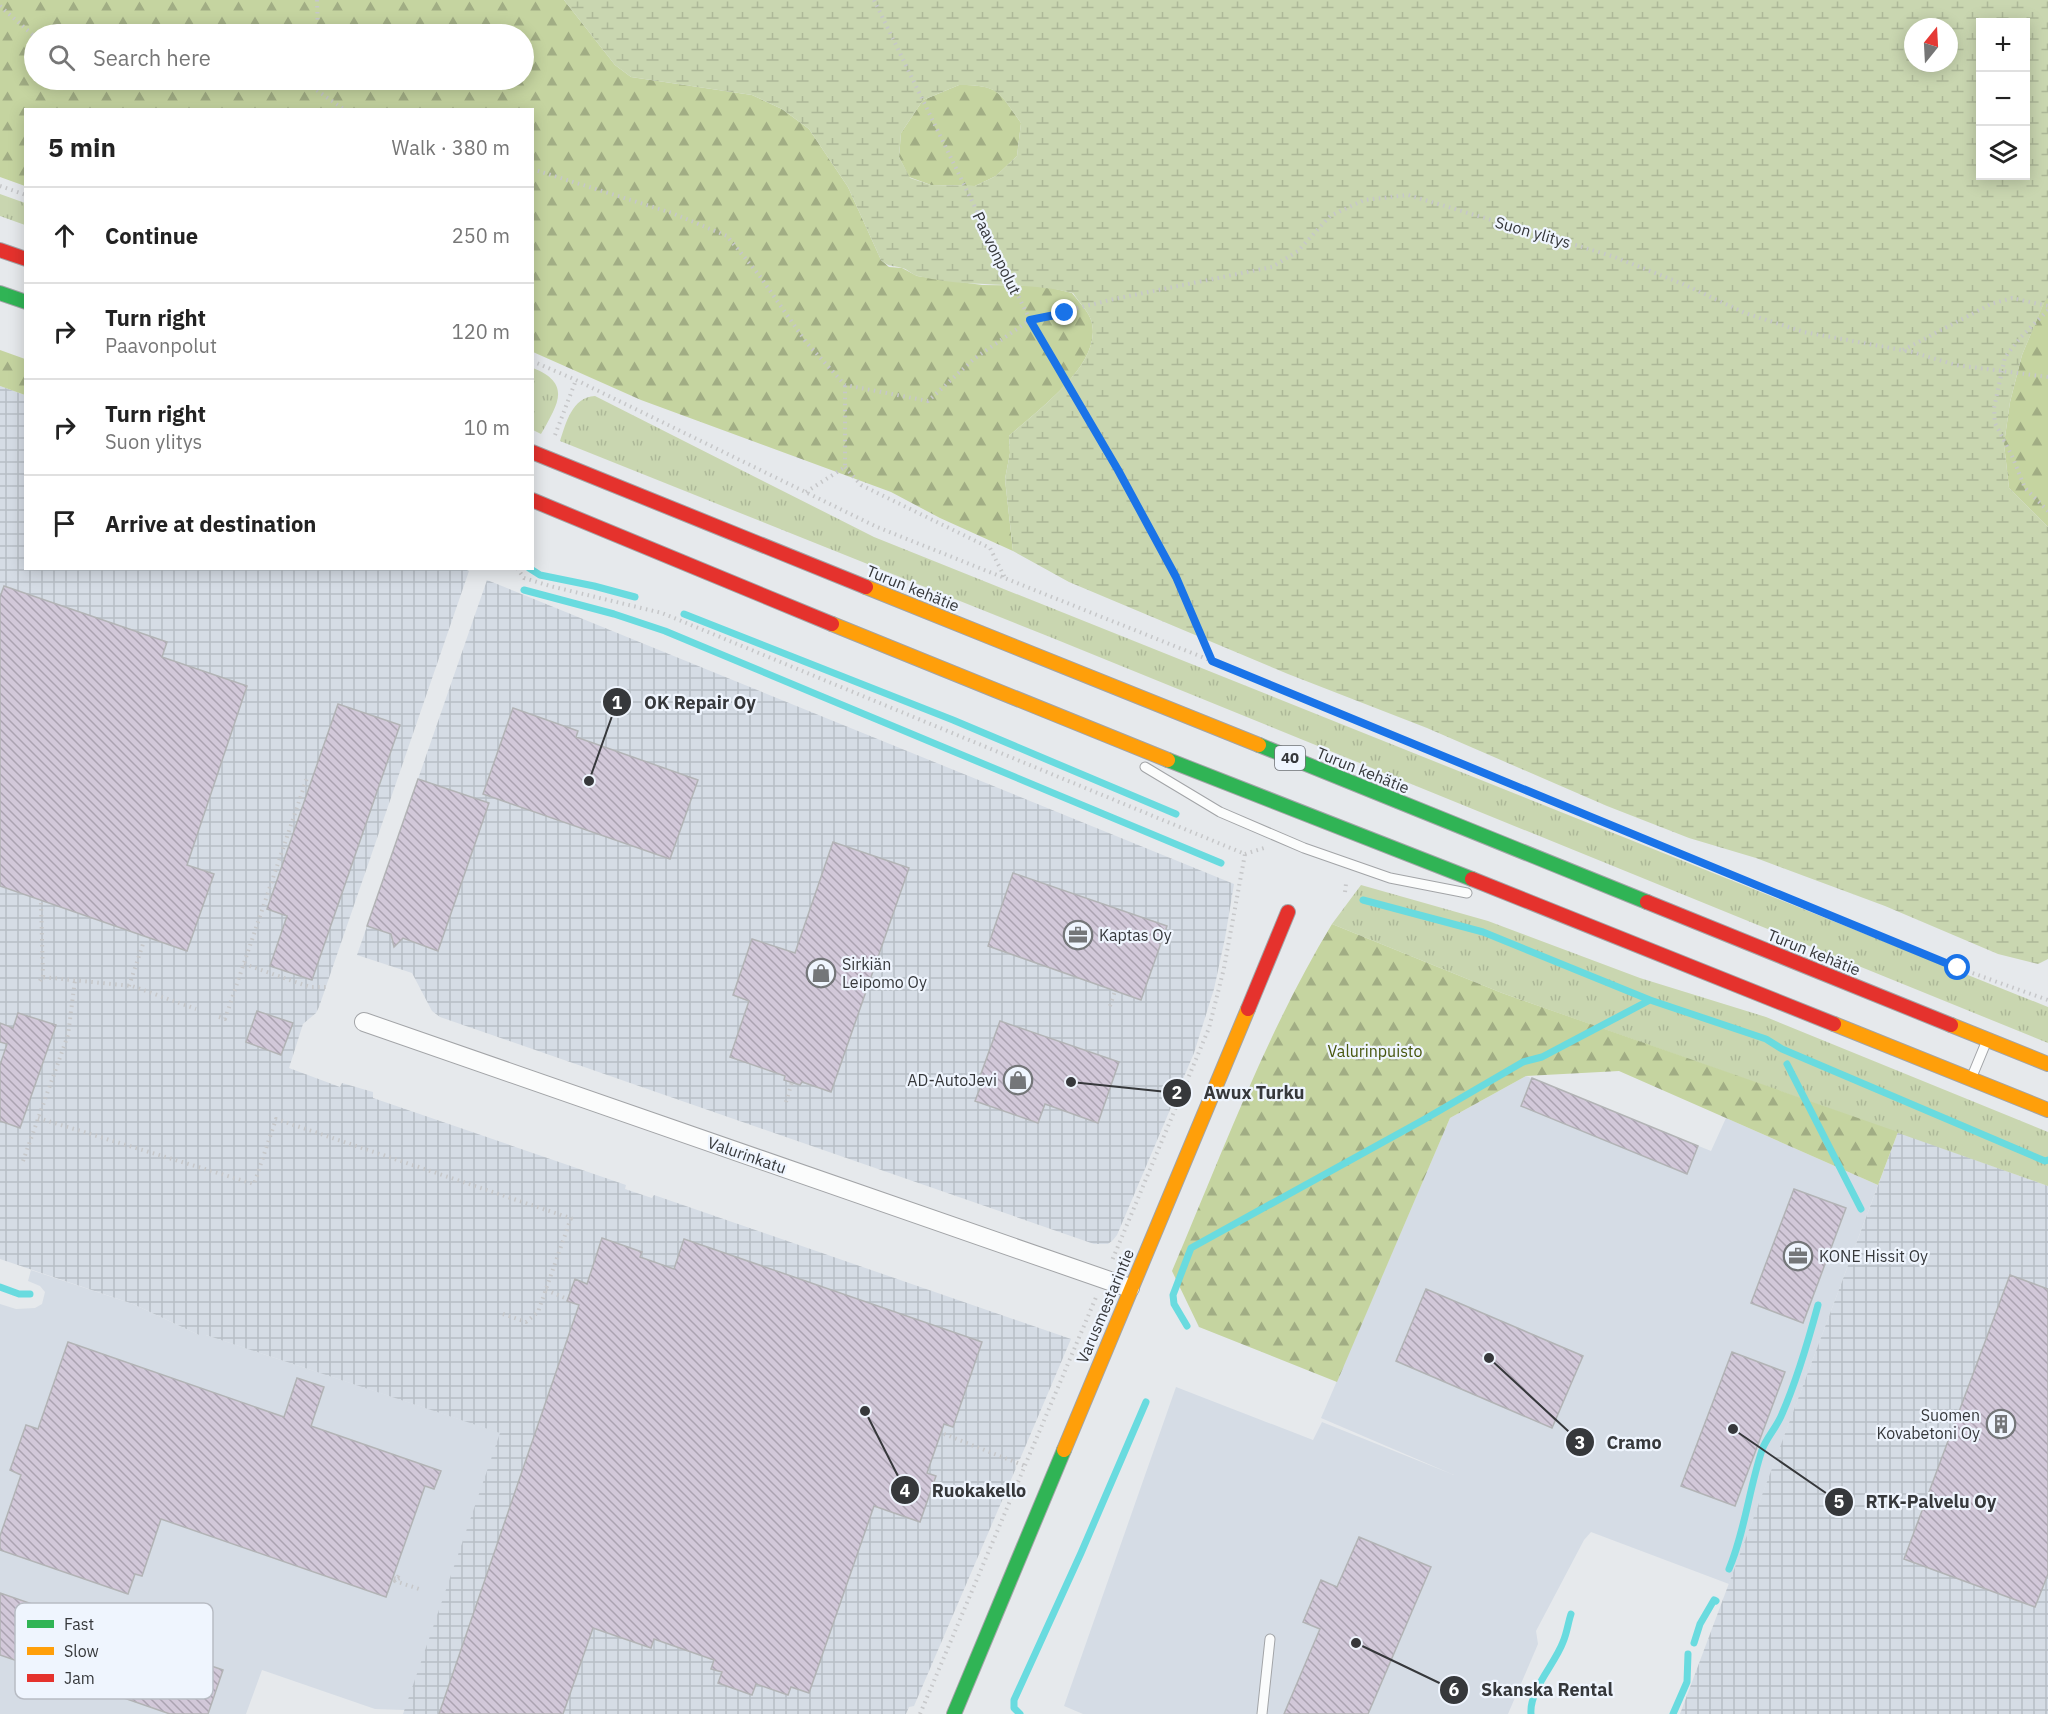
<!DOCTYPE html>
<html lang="en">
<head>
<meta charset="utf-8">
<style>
  :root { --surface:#fff; --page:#f2f2f2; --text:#222; --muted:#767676; --line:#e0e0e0 }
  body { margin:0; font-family:"IBM Plex Sans",sans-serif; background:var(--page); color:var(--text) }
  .controls { position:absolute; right:18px; top:18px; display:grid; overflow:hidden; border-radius:0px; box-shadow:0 3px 15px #0003 }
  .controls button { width:54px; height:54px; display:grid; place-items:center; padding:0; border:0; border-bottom:2px solid var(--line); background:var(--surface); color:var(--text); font:30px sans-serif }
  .compass { position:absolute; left:1904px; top:18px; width:54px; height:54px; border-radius:50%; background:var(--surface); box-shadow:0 3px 15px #0003; rotate:18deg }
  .stop { position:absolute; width:18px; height:18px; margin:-14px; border:4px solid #1a73e8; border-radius:50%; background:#fff }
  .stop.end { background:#1a73e8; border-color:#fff; box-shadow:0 2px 6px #0008 }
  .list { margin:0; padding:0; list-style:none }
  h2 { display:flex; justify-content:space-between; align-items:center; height:78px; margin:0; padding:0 24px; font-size:26px }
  h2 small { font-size:20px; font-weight:400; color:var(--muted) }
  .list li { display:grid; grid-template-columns:39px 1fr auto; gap:18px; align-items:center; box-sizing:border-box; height:96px; padding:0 24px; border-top:2px solid var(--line) }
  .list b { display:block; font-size:22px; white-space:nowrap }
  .list p { margin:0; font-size:20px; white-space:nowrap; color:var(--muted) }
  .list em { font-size:20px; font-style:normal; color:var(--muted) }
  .icon { flex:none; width:33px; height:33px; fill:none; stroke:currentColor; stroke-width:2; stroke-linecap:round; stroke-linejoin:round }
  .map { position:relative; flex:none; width:2048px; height:1714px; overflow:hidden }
  .search { position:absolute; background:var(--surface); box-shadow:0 3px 15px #0003; left:24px; top:24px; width:510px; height:66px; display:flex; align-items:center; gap:15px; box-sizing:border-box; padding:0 21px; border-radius:33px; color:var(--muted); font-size:22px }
  .panel { position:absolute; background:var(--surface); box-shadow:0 3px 15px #0003; left:24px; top:108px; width:510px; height:462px; border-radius:0px }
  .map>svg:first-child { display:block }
  .built { fill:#d5dce5 }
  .industrial { fill:url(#industrial-grid) }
  .grass { fill:url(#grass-tufts) }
  .forest { fill:url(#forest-firs); fill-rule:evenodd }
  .wetland { fill:url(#wetland-marsh); fill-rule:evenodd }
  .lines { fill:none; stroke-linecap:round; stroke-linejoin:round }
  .stream { stroke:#69dbdf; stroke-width:7 }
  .building { fill:url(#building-back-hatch); stroke:#b2b3b5; stroke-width:1.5 }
  .lane-casing { stroke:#a2a4a7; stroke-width:11 }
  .street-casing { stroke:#a2a4a7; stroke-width:20 }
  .fast-casing { stroke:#a2a4a7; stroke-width:16 }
  .slow-casing { stroke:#a2a4a7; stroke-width:16 }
  .jam-casing { stroke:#a2a4a7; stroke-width:16 }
  .path { stroke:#c6c7c9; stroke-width:4; stroke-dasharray:1.5 4.5; stroke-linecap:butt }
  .lane { stroke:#fbfcfc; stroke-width:9 }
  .street { stroke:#fbfcfc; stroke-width:18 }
  .fast { stroke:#30b455; stroke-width:14 }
  .slow { stroke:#ff9f0a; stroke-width:14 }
  .jam { stroke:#e5322d; stroke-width:14 }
  .path-bridge { stroke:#c6c7c9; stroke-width:4; stroke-dasharray:1.5 4.5; stroke-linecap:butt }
  .route { stroke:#1a73e8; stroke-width:8 }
  .labels { text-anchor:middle; stroke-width:4.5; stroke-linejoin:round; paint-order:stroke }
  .shield { fill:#eff5fe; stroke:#6e7176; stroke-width:1.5 }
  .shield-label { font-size:15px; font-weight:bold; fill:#36383b }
  .street-label { font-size:16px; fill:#36383b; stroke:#eff5fe }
  .poi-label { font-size:16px; fill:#36383b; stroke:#eff5fe; text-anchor:start }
  .park-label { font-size:16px; fill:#46550d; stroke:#eff5fe }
  .key { fill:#eff5fe; stroke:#b8bcc4; stroke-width:1.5 }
  .key-label { font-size:16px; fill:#36383b }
  .leader { fill:none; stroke:#36383b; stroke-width:2 }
  .callout-dot { fill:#36383b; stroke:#eff5fe; stroke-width:2 }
  .mark-label { font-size:18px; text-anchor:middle; font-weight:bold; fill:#fff }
  .callout-label { font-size:18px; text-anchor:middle; font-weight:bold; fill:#36383b; stroke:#eff5fe; stroke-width:4.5; stroke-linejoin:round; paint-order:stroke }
</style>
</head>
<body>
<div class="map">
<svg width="2048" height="1714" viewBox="0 0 2048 1714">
  <defs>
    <pattern id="industrial-grid" width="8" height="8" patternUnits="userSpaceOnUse" patternTransform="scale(1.5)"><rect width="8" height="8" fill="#d5dce5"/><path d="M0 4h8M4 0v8" fill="none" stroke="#b7bec5"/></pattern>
    <pattern id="grass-tufts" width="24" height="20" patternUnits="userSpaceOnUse" patternTransform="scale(1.5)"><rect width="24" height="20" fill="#c9d6b0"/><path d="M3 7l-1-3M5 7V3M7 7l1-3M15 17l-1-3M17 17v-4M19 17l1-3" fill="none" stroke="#adb898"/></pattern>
    <pattern id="forest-firs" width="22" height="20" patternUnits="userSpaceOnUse" patternTransform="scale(1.5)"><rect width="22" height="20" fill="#c5d4a0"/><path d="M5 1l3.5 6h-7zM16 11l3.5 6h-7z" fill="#a1ad84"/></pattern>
    <pattern id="wetland-marsh" width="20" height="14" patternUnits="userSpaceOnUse" patternTransform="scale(1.5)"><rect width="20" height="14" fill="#c9d6b0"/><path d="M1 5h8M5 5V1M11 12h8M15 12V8" fill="none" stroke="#adb898"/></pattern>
    <pattern id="building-back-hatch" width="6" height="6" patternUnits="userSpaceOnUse" patternTransform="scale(1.5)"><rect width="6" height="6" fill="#d2c8d9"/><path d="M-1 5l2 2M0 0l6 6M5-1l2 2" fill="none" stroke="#aba3b1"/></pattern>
  </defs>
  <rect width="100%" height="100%" fill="#e6e9ec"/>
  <path class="built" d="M1526 1076 1711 1151 1726 1118 1878 1185 1729 1584 1591 1532 1584 1540 1536 1631 1538 1644 1508 1714H1083L1064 1706 1176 1387 1313 1440 1322 1422 1454 1475 1321 1418 1450 1118Z
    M31 1270 133 1304 199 1335H206L501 1433 405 1710 375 1709 262 1670 246 1714H0V1304L16 1309 35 1308 42 1304 45 1292 40 1286 28 1281Z"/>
  <path class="industrial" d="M0 386 25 395 26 568H462L469 571 319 1007 316 1013 303 1024 289 1068 340 1087 342 1083 373 1092V1098L626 1185 625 1189 652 1198 654 1195 1071 1339 1020 1459 1015 1461 1016 1468 914 1706 909 1707 906 1714H403L500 1433 206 1335H199L133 1304 0 1259Z
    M487 580 1234 884 1225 938 1214 989 1194 1053 1117 1235 1113 1240 1108 1244H1094L440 1017 432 1011 412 973 357 955Z
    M1898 1132 2048 1186V1714H1680Z"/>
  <path class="grass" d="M0 194 25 203V225L0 216Z
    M533 368C573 384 557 405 541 434L533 430Z
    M595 396 874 537 2048 1007V1043L1050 637 560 441C566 423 572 397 595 396Z
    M1361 885 1488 921 1640 978 1766 1017 2048 1132V1186L1502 993 1332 924Z"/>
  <path class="forest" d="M0 0H564L615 65 631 77 752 95 782 109 809 129 848 187 881 260 889 267 902 268 917 276 982 285 1044 286 1072 293C1078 301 1088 311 1091 320 1105 363 1037 410 1009 436L1010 453 1005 479 1013 551 940 518 891 492 641 400 533 352 532 110H26L25 186 0 177ZM34 34H524V80H34Z
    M959 85C1000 85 999 92 1021 123L1017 156 996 176 975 186 931 185 909 177 899 157 901 133 923 100Z
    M2048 298V527L2009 488 2004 444 2010 402 2022 355 2045 300Z
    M0 350 25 359V395L0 386Z
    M1332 924 1502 993 1898 1132 1878 1185 1619 1071 1526 1076 1450 1118 1337 1382 1199 1327 1172 1271C1222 1154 1266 1033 1332 924Z"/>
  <path class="wetland" d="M564 0H2048V298L2045 301 2022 355 2010 402 2004 444 2009 488 2048 527V959L2038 964 1998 954 1885 906 1756 858 1689 838 1607 806 1427 728 1288 674 1069 582 1013 551 1005 479 1010 453 1009 436C1037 410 1105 363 1091 320 1088 311 1078 301 1073 293 1022 280 969 289 918 276 912 275 908 269 902 268 892 265 890 268 881 260L848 187 809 129 782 109 752 95 631 77 615 65ZM1980 22H2026V176H1980ZM1913 27H1949V63H1913ZM959 85C999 85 999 92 1021 123L1017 156 996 176 975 186 931 185 910 178 899 157 901 133 923 100Z"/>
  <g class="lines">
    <path class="stream" d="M529 568 540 575 594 586 635 597
      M524 590 614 614 665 631 1221 863
      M684 614 953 720 1176 814
      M1650 1000 1766 1039 1782 1049 2045 1161 2048 1160
      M1787 1064 1861 1209
      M0 1287 19 1294H30
      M1187 1326 1174 1304 1173 1295 1191 1248 1425 1119 1523 1062 1542 1057 1650 1000 1483 932 1363 900
      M1729 1569C1745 1531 1749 1489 1762 1450 1766 1438 1777 1427 1782 1414 1797 1380 1808 1342 1818 1305
      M1694 1643 1700 1624 1714 1600 1716 1601
      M1020 1714 1014 1708V1700L1081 1553 1146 1402
      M1531 1714C1529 1690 1555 1664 1563 1642 1567 1633 1568 1623 1571 1614
      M1673 1714 1687 1682 1688 1654"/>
  </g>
  <path class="building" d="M4 586 167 642 162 657 247 686 187 865 214 874 187 951 0 886V597Z
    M338 704 400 725 312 980 270 966 287 916 267 909Z
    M513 708 578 731 576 737 698 780 670 859 483 794Z
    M418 779 489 803 438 951 403 938 394 947 391 934 367 926Z
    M833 842 909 868 831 1092 802 1082 800 1085 784 1080 785 1076 730 1057 749 1001 733 995 752 939 795 953Z
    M1013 873 1167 926 1141 1000 988 946Z
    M257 1011 293 1023 281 1055 246 1042Z
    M18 1013 56 1025 20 1128 0 1121V1065L7 1044 0 1042V1023L13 1028Z
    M1000 1021 1119 1062 1098 1123 1045 1104 1038 1123 975 1101 982 1083 978 1082Z
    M1532 1078 1698 1146 1687 1174 1521 1106Z
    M1794 1189 1846 1208 1803 1323 1751 1303Z
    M602 1238 642 1252 640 1257 674 1269 684 1239 982 1342 953 1427 944 1424 927 1473 936 1476 920 1522 874 1506 809 1693 791 1687 788 1695 756 1684 752 1695 718 1683 722 1672 711 1669 714 1660 654 1639 651 1648 593 1628 563 1714H439L579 1305 567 1301 575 1279 587 1284Z
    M2010 1275 2048 1289V1574L2035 1607 1904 1559Z
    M1426 1289 1583 1356 1552 1428 1396 1361Z
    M68 1342 284 1417 297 1378 324 1387 311 1426 441 1471 434 1489 425 1486 386 1597 161 1519 142 1576 135 1574 128 1594 0 1550V1536L21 1475 10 1470 26 1425 38 1429Z
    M1732 1352 1785 1372 1735 1506 1681 1486Z
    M1359 1537 1431 1567 1368 1714H1284L1320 1629 1303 1622 1321 1580 1337 1587Z
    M0 1593 223 1670 208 1714H170L0 1655Z"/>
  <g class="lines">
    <g class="lane-casing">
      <path id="lane" d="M1145 767 1220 812 1304 848 1390 878 1467 893
        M1973 1074 1985 1045
        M1262 1714 1270 1639"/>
    </g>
    <g class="street-casing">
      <path id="street" d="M364 1022 1130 1288"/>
    </g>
    <g class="fast-casing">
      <path id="fast" d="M0 293 26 302
        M1259 745 1647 902
        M1168 760 1472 879
        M954 1714 1064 1450"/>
    </g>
    <g class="slow-casing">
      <path id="slow" d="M866 587 1259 745
        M832 624 1168 760
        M1834 1024 2048 1110
        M1951 1025 2048 1064
        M1064 1450 1248 1009"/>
    </g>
    <g class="jam-casing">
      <path id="jam" d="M0 250 26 259
        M532 452 866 587
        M532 500 832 624
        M1472 879 1834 1024
        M1647 902 1951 1025
        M1248 1009 1288 912"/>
    </g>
    <path class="path" d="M317 0 318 34
      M874 0 1030 320 1118 470 1176 577 1211 660
      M0 6 34 36
      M302 80 345 110
      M532 169 672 213 727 236 759 275 806 342 845 385 928 401 975 358 1030 320 1114 299 1272 267 1298 251 1330 216 1364 200 1408 195 1612 256 1683 284 1745 313 1804 332 1912 352 1956 365 2048 377
      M0 186 26 195
      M2048 310 2021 337 2005 357 1994 408 1995 423 2012 456 2025 488 2048 511
      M1903 350 1991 304 2012 298 2048 306
      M532 361 576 380 877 527 1212 661 1958 968 2048 1000
      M555 435 576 380
      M845 467 861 485 990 548 1005 578
      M806 492 845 467V385
      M517 568 524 578 550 586 662 613 1245 854 1224 968 1209 1028 1111 1263
      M1245 854 1264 848
      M1345 892 1346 884
      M41 903 43 977
      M244 964 310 987H326
      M40 981 42 977 132 986 196 1009
      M129 986 144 941
      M1110 1006 1115 991
      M219 1017 225 1019 307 778
      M786 1102 792 1082
      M38 1118 254 1184 276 1119 576 1220
      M23 1161 68 1035 75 980
      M546 1290 565 1298
      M503 1314 526 1322 538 1312 571 1218
      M944 1434 1025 1466
      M398 1579 400 1578 399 1575 395 1581 419 1589
      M920 1714 1097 1295"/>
    <use href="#lane" class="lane"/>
    <use href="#street" class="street"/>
    <use href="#fast" class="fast"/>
    <use href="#slow" class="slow"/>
    <use href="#jam" class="jam"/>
    <path class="path-bridge" d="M394 1578 398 1579"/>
  </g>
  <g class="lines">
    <path class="route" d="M1065 313 1030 320 1118 470 1176 577 1212 661 1958 968"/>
  </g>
  <defs>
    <g id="office-ring" transform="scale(1.5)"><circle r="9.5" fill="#eff5fe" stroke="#747679" stroke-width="1.5"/><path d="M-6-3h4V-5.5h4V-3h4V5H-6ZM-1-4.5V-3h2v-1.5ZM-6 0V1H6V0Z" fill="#747679"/></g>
    <g id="shop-ring" transform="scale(1.5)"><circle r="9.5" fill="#eff5fe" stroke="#747679" stroke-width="1.5"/><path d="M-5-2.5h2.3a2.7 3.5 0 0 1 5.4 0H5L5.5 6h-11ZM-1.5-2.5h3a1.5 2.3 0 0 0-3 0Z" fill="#747679"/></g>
    <g id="building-ring" transform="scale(1.5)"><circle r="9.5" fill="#eff5fe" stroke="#747679" stroke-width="1.5"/><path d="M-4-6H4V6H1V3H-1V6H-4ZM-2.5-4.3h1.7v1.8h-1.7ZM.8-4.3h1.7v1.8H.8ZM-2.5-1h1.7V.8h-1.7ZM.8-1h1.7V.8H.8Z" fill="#747679"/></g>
  </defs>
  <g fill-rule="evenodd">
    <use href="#office-ring" x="1078" y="935"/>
    <use href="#shop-ring" x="821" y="973"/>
    <use href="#shop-ring" x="1018" y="1080"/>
    <use href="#office-ring" x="1798" y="1256"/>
    <use href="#building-ring" x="2001" y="1424"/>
  </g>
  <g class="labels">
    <rect class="shield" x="1275" y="746" width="30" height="24" rx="4.5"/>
    <g class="shield-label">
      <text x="1290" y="763">40</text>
    </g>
    <g class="street-label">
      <text transform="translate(1533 232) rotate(16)" y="6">Suon ylitys</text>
      <text transform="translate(997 253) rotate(64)" y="6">Paavonpolut</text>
      <text transform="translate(913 588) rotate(22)" y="6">Turun kehätie</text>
      <text transform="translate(1363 770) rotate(22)" y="6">Turun kehätie</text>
      <text transform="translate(1814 952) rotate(22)" y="6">Turun kehätie</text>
      <text transform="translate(747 1155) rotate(19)" y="6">Valurinkatu</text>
      <text transform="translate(1105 1306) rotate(-67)" y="6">Varusmestarintie</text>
    </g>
    <g class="poi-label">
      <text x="1099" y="941">Kaptas Oy</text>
      <text x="842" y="970">Sirkiän<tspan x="842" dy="18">Leipomo Oy</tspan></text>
      <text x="997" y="1086" text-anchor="end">AD-AutoJevi</text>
      <text x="1819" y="1262">KONE Hissit Oy</text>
      <text x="1980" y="1421" text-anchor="end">Suomen<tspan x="1980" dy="18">Kovabetoni Oy</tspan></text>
    </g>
    <g class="park-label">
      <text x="1375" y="1057">Valurinpuisto</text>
    </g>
  </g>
  <rect x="15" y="1603" width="198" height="96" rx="9" class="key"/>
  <rect x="27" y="1620" width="27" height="8" fill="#30b455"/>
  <rect x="27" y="1647" width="27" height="8" fill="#ff9f0a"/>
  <rect x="27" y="1674" width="27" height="8" fill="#e5322d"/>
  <g class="key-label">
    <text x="64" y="1630">Fast</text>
    <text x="64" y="1657">Slow</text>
    <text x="64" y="1684">Jam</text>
  </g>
  <path class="leader" d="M589 781L617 702M1071 1082L1177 1093M1489 1358L1580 1442M865 1411L905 1490M1733 1429L1839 1502M1356 1643L1454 1690"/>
  <g class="callout-dot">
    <circle cx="589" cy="781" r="6"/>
    <circle cx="1071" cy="1082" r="6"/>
    <circle cx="1489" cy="1358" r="6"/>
    <circle cx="865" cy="1411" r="6"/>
    <circle cx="1733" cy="1429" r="6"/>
    <circle cx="1356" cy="1643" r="6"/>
    <circle cx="617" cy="702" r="15"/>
    <circle cx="1177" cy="1093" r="15"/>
    <circle cx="1580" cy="1442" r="15"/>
    <circle cx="905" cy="1490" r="15"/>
    <circle cx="1839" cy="1502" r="15"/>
    <circle cx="1454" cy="1690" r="15"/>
  </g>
  <g class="mark-label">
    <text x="617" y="709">1</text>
    <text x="1177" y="1099">2</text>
    <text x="1580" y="1449">3</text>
    <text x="905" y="1497">4</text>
    <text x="1839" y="1508">5</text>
    <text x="1454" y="1696">6</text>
  </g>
  <g class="callout-label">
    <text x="700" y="709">OK Repair Oy</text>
    <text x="1254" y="1099">Awux Turku</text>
    <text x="1634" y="1449">Cramo</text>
    <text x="979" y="1497">Ruokakello</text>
    <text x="1931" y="1508">RTK-Palvelu Oy</text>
    <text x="1547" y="1696">Skanska Rental</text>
  </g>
</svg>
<div class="controls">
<button>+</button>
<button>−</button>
<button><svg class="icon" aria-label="layers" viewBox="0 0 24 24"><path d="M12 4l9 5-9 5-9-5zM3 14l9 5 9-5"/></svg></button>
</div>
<svg class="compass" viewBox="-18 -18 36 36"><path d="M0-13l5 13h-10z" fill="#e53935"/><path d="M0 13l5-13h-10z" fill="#767676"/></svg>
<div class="stop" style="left:1958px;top:968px"></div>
<div class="stop end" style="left:1065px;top:313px"></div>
<div class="search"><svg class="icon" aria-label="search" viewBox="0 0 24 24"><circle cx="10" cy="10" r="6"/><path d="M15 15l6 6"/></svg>Search here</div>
<section class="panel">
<h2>5 min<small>Walk · 380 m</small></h2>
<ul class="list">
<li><svg class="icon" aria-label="ahead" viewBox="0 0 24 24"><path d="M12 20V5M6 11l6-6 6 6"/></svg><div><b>Continue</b></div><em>250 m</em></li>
<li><svg class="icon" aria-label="right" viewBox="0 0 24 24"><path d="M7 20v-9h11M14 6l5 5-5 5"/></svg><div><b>Turn right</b><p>Paavonpolut</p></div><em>120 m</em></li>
<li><svg class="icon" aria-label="right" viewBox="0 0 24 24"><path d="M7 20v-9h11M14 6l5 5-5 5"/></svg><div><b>Turn right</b><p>Suon ylitys</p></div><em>10 m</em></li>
<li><svg class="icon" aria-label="arrive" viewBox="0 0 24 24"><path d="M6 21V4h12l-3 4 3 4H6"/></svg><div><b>Arrive at destination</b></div></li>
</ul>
</section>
</div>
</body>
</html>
